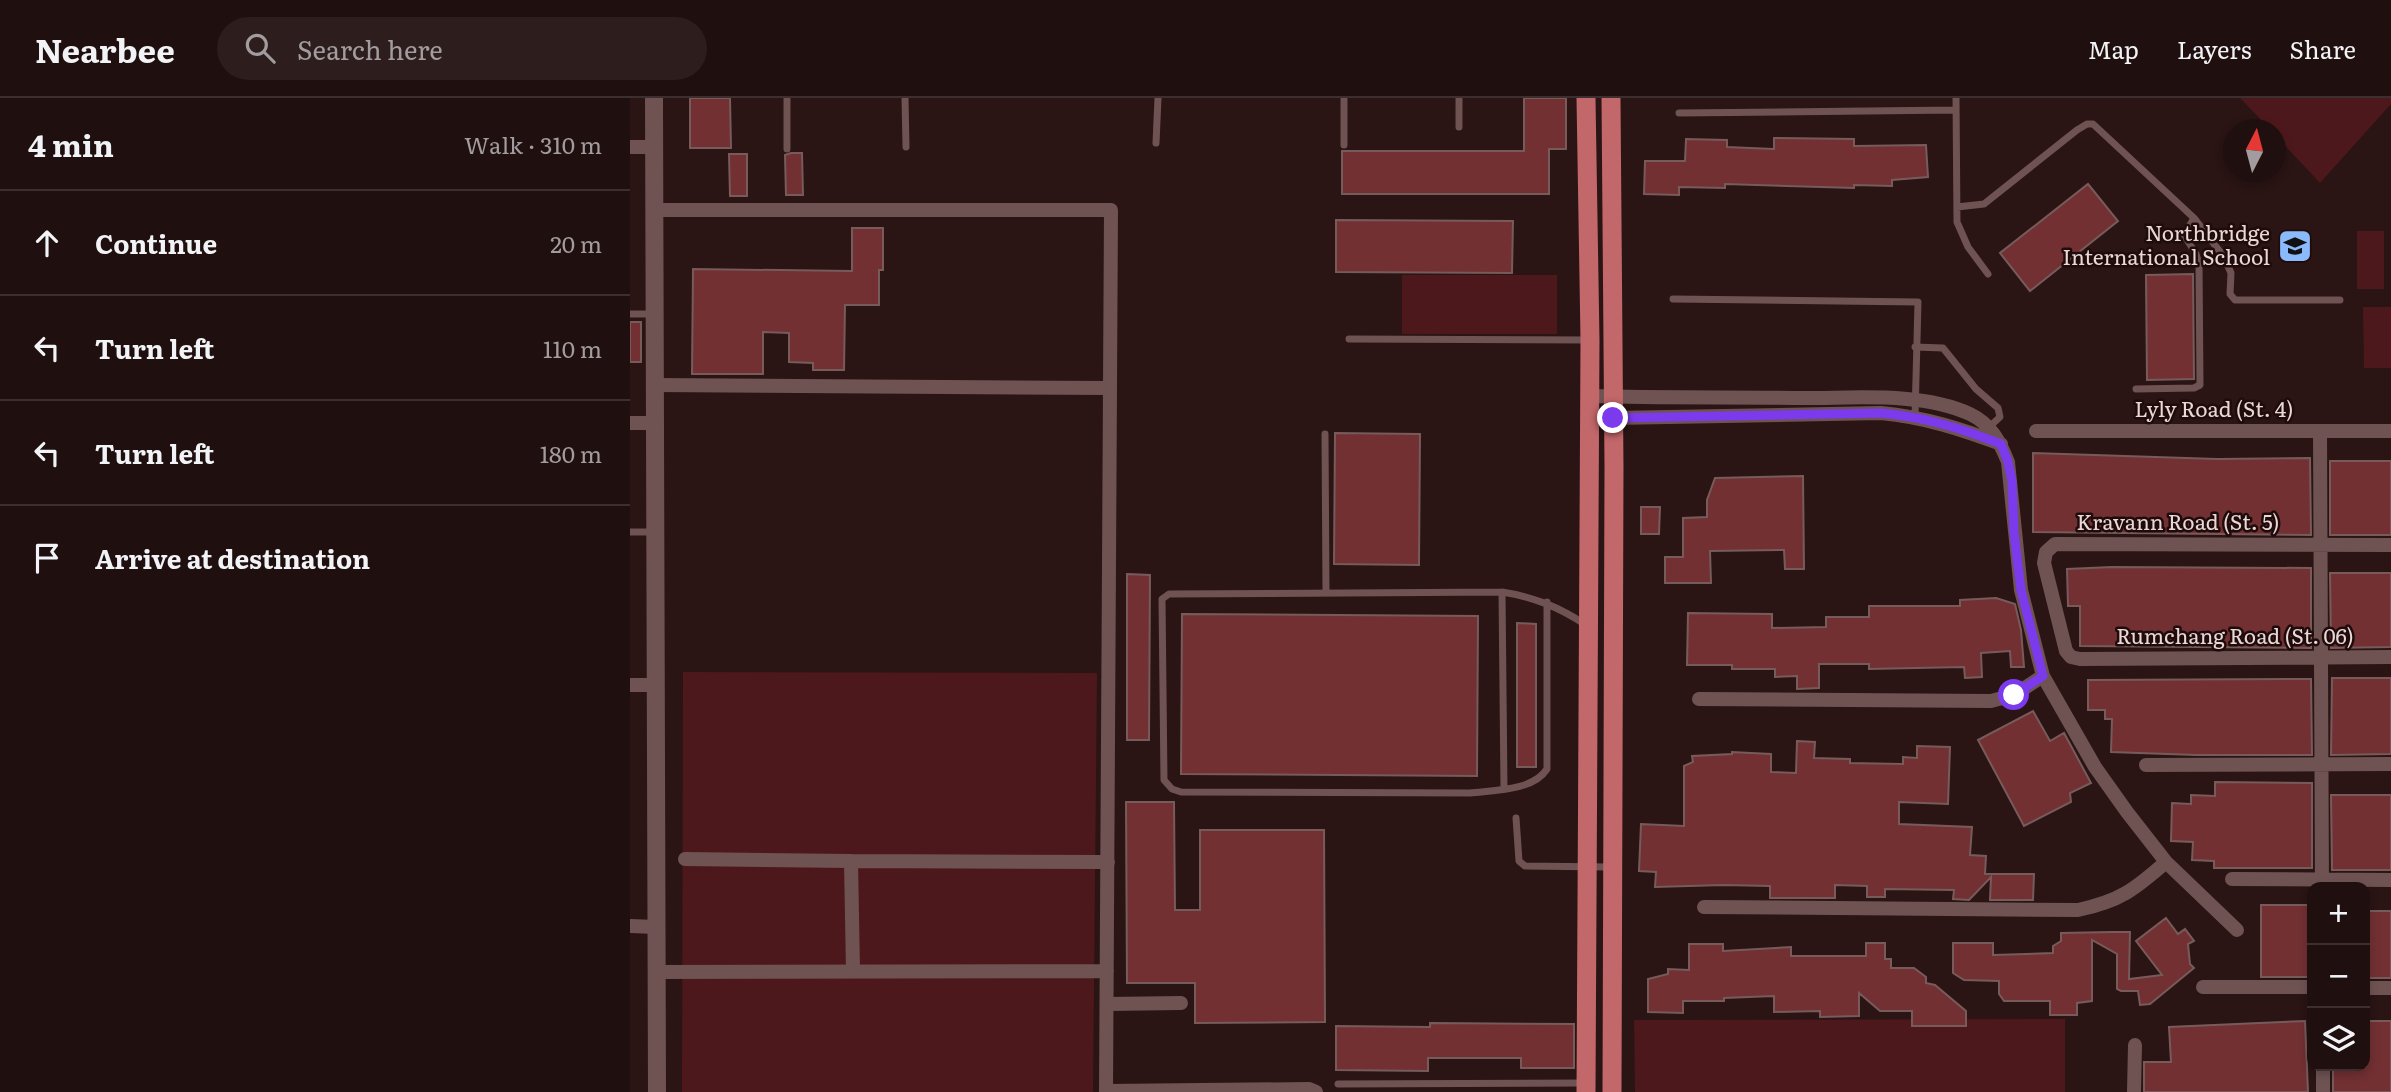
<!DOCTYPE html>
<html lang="en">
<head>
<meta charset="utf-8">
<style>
  :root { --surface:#200f0f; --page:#2d1d1d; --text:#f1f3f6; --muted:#a29c9e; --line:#3d2f2f }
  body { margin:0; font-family:Literata,serif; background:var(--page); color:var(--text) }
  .controls { position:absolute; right:21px; bottom:21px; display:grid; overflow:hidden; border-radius:14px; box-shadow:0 4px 10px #0003 }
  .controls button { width:63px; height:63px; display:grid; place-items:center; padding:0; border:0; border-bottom:2px solid var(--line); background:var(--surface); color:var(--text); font:35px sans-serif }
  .compass { position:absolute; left:1593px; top:21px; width:63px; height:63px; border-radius:50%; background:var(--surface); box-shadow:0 4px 10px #0003; rotate:6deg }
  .stop { position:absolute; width:21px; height:21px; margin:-16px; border:5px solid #7c3aed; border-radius:50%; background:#fff }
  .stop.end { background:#7c3aed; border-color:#fff; box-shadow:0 2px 7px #0008 }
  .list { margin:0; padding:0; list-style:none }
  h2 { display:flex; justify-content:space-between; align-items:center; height:91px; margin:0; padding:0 28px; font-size:30px }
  h2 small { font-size:23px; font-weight:400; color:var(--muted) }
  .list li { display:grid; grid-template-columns:46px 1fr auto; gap:21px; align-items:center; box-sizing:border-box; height:105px; padding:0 28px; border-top:2px solid var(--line) }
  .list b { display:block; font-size:26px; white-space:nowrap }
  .list em { font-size:23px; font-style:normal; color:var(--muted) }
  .icon { flex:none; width:38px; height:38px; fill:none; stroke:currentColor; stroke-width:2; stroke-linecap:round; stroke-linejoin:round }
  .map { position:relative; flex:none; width:1761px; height:994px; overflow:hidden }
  header { display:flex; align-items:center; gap:42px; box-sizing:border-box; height:98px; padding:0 35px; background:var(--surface); border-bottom:2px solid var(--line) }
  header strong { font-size:33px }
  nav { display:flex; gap:38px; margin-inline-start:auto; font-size:24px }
  .search { width:490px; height:63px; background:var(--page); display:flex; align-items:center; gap:18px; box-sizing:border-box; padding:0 24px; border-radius:38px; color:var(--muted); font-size:26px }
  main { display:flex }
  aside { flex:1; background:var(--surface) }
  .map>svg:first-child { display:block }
  .green { fill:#4d181b }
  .building { fill:#723033; stroke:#775b5b; stroke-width:2 }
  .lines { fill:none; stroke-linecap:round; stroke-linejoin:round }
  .service { stroke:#6f5353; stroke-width:7 }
  .minor { stroke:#6f5353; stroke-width:14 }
  .tertiary { stroke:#6f5353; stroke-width:18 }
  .primary { stroke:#c2676a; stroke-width:19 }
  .route { stroke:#7c3aed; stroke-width:9 }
  .labels { text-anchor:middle; stroke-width:5; stroke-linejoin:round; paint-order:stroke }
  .poi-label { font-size:21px; fill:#e9d8d8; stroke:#200b0b; text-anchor:end }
  .street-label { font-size:21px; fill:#e9d8d8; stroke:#200b0b }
</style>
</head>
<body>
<header>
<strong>Nearbee</strong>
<div class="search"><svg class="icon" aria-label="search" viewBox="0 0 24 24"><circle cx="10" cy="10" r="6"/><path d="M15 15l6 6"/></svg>Search here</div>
<nav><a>Map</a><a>Layers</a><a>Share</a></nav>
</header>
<main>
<aside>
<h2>4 min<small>Walk · 310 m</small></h2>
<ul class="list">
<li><svg class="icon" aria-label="ahead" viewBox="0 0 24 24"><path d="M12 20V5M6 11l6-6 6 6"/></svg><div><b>Continue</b></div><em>20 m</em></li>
<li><svg class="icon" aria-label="left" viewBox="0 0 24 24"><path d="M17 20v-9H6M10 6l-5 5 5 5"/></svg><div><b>Turn left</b></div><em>110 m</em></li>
<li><svg class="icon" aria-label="left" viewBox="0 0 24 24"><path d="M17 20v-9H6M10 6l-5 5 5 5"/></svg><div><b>Turn left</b></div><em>180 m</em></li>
<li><svg class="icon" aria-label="arrive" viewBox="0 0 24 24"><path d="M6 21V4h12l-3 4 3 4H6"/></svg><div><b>Arrive at destination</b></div></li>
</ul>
</aside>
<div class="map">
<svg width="1761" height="994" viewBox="0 0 1761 994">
  <rect width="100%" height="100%" fill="#2a1414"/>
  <path class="green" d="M1610 0H1761V6L1690 85 1646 38V32L1640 31Z
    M1727 133H1754V191H1727Z
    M772 177H927V236H772Z
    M1733 209H1761V270H1734Z
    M53 574 467 575 463 994H52Z
    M1435 921V994H1005L1004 922Z"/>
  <path class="building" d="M60 0H100L101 50H60Z
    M894 0H936V51H919V96H712V53H894Z
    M1144 40 1224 41V48L1296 47 1298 79 1262 82V88L1224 87V90L1095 86V90L1049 89V97L1014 96 1015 63H1055L1056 41 1097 42V49L1144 51Z
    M161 55H172L173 97H156L155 57Z
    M99 56H117V98H100Z
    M1458 86 1488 123 1400 193 1370 155Z
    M706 122 883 123 882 175 706 174Z
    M222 130H253V172H249V207H215L214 272H183V265L159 264V235L133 234V276H62L63 171 222 173Z
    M1563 176 1564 281 1517 282 1516 177Z
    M0 224H11V264H0Z
    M705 335 790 336 789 467 704 466Z
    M1403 355 1587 361 1680 360 1681 437 1403 434Z
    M1700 363H1761V437H1700Z
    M1173 378 1174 471H1155L1154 452 1080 453 1081 485H1035V459H1053V420L1077 419V402L1085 380Z
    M1011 409H1030L1029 436H1011Z
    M1482 469 1681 470V550L1450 548V508H1438L1437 471Z
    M1700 475H1761V549L1701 550Z
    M497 476 520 477 519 642H497Z
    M1366 500 1385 506 1391 532 1394 569H1381L1380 553 1351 555 1352 579 1335 580 1334 569 1239 571V566H1189V590L1167 591V578L1145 579V571H1102V567H1057L1058 515 1142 516V530L1196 529V519H1239V508H1330V502Z
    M552 516 848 518 847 678 551 676Z
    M887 525 906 526V669H887Z
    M1702 580H1761V656L1701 657Z
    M1681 581 1682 657H1566L1481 654 1482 621H1475V612H1458V582Z
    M1403 613 1420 643 1434 635 1461 685 1440 695 1441 704 1394 728 1348 642Z
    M1167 643 1185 644 1184 660 1220 661V665L1273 666V659L1287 660V648L1320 649 1318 706 1269 704V726L1342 729 1340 757 1356 758 1355 776H1404L1403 802H1360L1361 779 1339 802 1323 801 1324 792 1255 791V799H1237V788L1205 787V800H1140V788L1094 787 1025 789 1026 774 1009 773 1011 726 1054 728V668L1063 664 1062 658 1102 656V654L1141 656V674L1166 675Z
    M1585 684 1682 685V770H1584V763L1562 762 1563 744 1541 743 1542 705 1561 706V697L1585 698Z
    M1701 697H1761V772H1702Z
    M496 704H544L545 812H570V732H694L695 924 565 925V885H497Z
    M1631 807H1682V879H1631Z
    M1735 813H1761V880H1735Z
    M1536 820 1548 836 1555 831 1564 843 1558 846 1560 866 1564 870 1520 906 1510 907 1508 893H1491L1487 891V856L1462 842V903L1447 905V917H1420V903H1374L1369 896V883L1334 882 1323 875V845H1363V857L1423 855V848L1431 843V835L1482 834H1500L1499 881 1532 877 1506 843Z
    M1236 845H1255V861H1261V870H1284L1296 879V885L1305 887 1336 913V928H1282V913H1250L1229 895V918L1190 919V913L1144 914V898L1094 900V903H1053V915L1018 914V881L1038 876V871L1059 872V846H1093V853L1161 849V858H1236Z
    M1675 923 1678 994H1514V964H1541L1539 929Z
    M1736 923H1761V994H1703V968H1736Z
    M800 925 944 926V970H891V960H798V973L706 972V928L800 929Z"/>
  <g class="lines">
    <path class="service" d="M157 0V51
      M275 0 276 49
      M714 0V47
      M1326 0 1327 124 1338 149 1358 176
      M1049 15 1326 12
      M829 29V0
      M526 45 528 0
      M1327 109 1354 106 1447 32 1457 26H1463L1564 120 1594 159 1601 175 1600 196 1605 202H1710
      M1043 201 1288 204 1285 318
      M0 216H24
      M719 241 959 242
      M1285 249 1313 250 1346 291 1368 310 1370 319 1357 331
      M1506 291 1564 290 1570 287 1569 166 1566 156 1554 137 1564 120
      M695 336 696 495
      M0 434H24
      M872 494 874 691
      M917 504V671C903 693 864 692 840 695L551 694 542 691 534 682 532 501 539 496 872 494C904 499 929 509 956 527
      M886 720 889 763 895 768 979 769
      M708 986 955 985"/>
    <path class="minor" d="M0 49H24
      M25 112H481L476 994
      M25 287 480 290
      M959 298C1031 300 1104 299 1177 300 1227 300 1293 294 1340 316 1361 326 1370 344 1378 364L1391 492 1413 578 1465 669 1497 714 1536 764 1607 832
      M959 319 983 320 1251 315C1294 319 1331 331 1371 346
      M0 325H25
      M1406 333H1761
      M1690 333 1692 789
      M1761 447 1425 446 1416 454 1414 465 1436 553 1441 559 1450 561 1761 559
      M0 587H26
      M1069 601 1361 603 1384 597 1413 578
      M1516 667 1761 666
      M55 761 221 763 223 873
      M221 763 478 764
      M1602 781 1761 782
      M1074 809 1448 812C1490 803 1504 792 1536 764
      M0 828 26 829
      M27 874 477 873
      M1573 889H1682
      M1735 890H1761
      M477 906 551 905
      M1693 968V994
      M476 993 679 991 686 994
      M1504 994 1505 947"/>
    <path class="tertiary" d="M24 0 27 994"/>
    <path class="primary" d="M981 0 984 369 982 994
      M956 994 960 242 956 0"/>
  </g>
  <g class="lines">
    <path class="route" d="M983 320 1251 315C1295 319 1330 330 1371 346L1378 364 1382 383 1384 435 1391 492 1413 578 1384 597"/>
  </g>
  <defs>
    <g id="school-square" transform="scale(1.75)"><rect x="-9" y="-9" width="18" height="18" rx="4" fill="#8bbafc" stroke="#200b0b"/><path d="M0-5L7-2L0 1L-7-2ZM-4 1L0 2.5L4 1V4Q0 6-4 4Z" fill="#111"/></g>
  </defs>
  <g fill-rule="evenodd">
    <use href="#school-square" x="1665" y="148"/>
  </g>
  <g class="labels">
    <g class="poi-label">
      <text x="1640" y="143">Northbridge<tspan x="1640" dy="24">International School</tspan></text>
    </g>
    <g class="street-label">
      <text x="1584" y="319">Lyly Road (St. 4)</text>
      <text x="1548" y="432">Kravann Road (St. 5)</text>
      <text x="1605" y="546">Rumchang Road (St. 06)</text>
    </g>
  </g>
</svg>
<div class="controls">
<button>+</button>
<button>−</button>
<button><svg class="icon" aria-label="layers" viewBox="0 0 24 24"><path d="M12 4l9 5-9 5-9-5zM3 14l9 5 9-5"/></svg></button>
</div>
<svg class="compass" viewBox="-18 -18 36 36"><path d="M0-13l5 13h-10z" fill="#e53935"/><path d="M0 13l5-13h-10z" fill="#a29c9e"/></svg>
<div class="stop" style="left:1384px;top:597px"></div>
<div class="stop end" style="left:983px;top:320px"></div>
</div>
</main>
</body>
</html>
